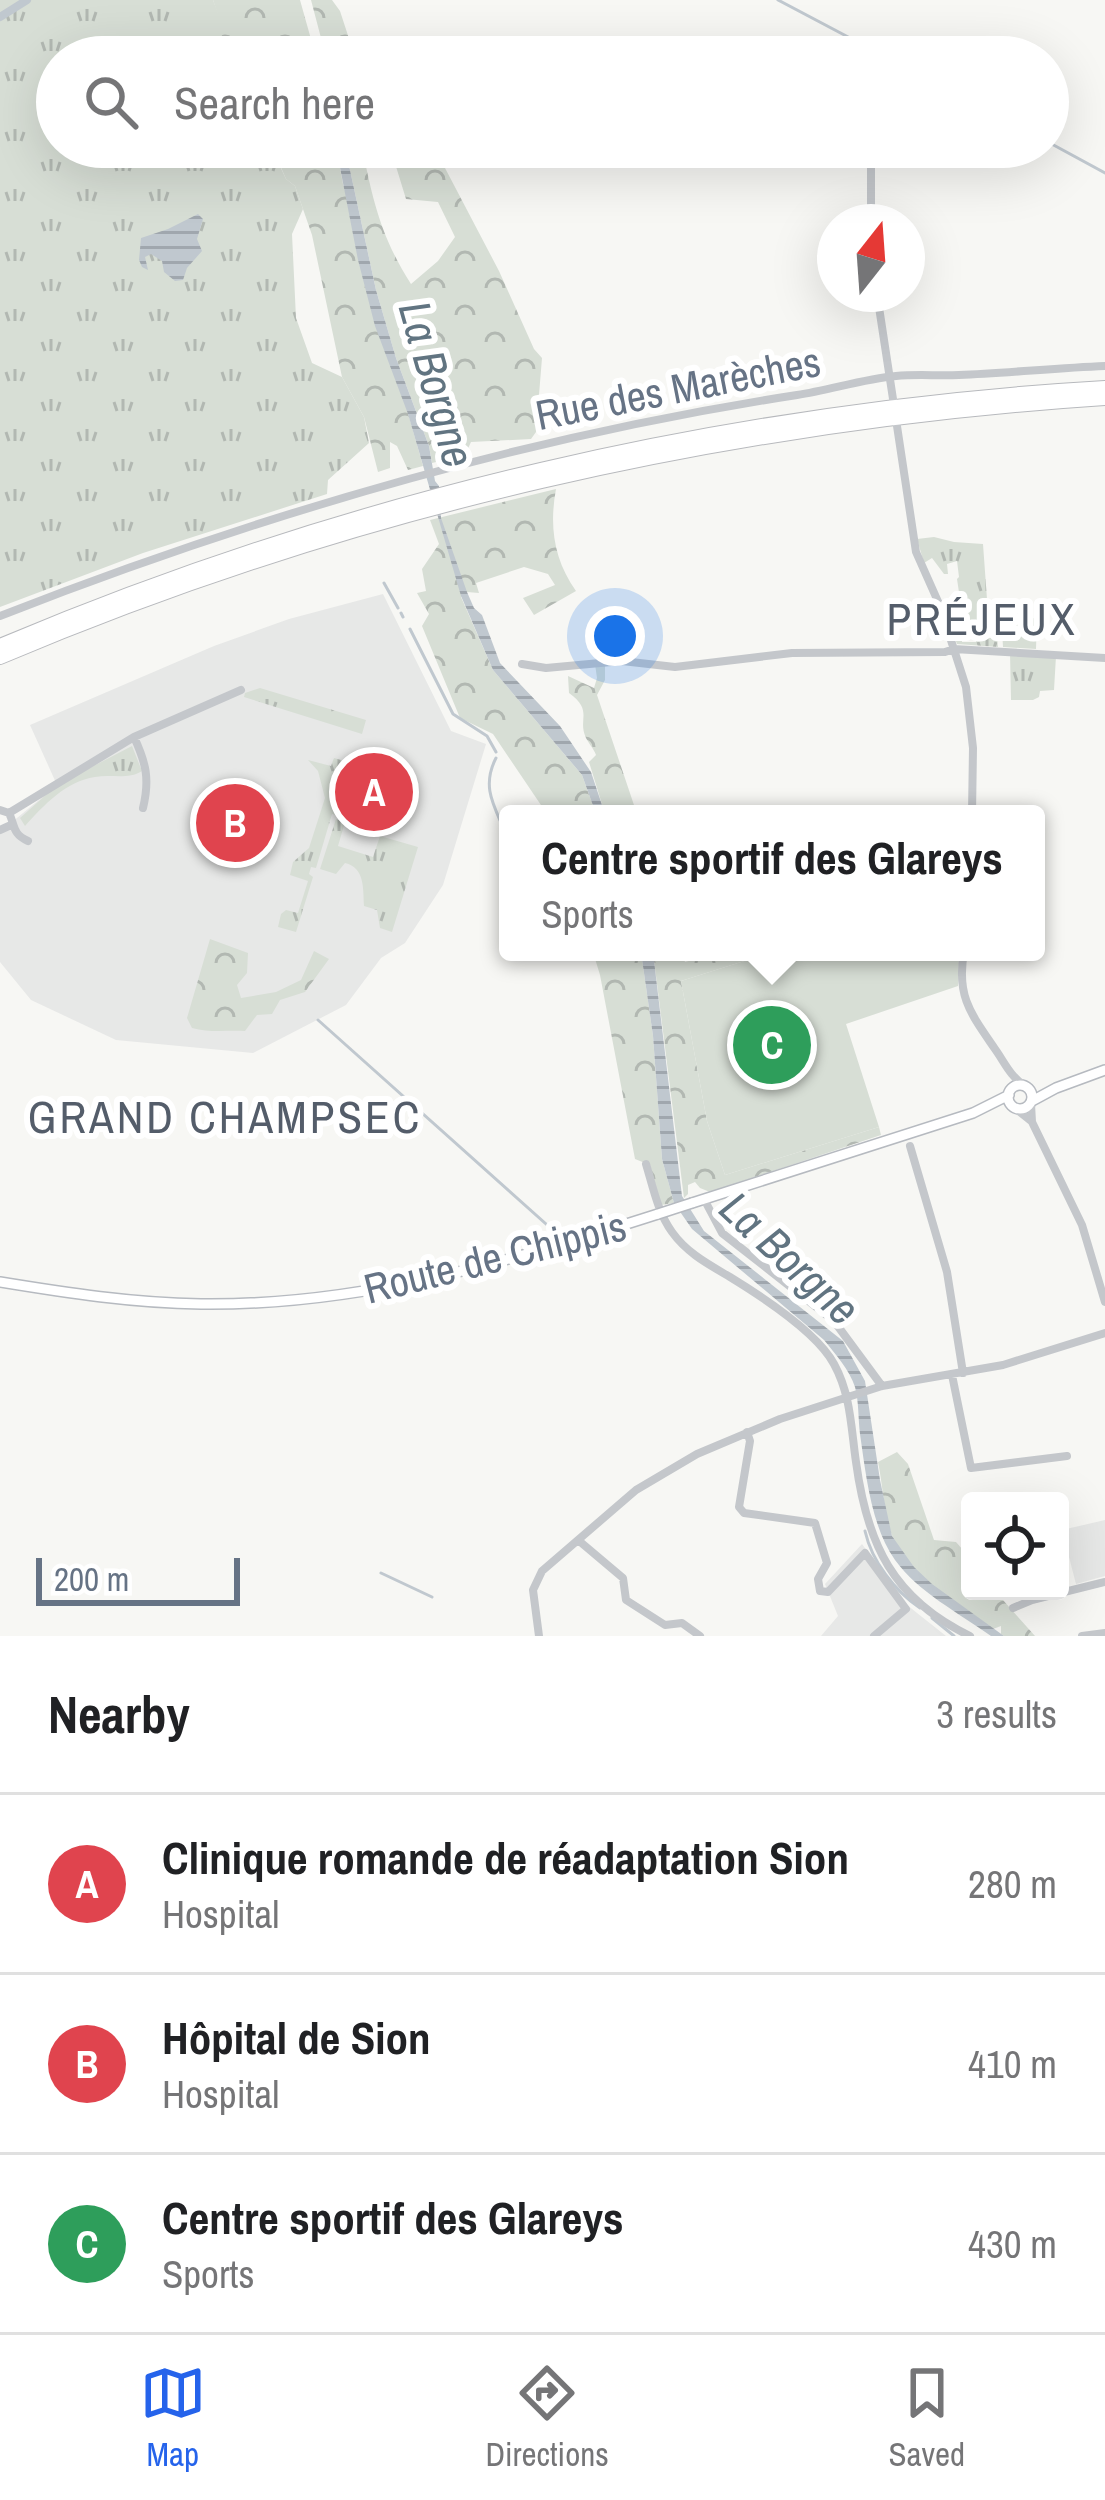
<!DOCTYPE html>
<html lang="en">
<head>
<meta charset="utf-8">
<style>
  :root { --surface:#fff; --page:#f2f2f2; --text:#202124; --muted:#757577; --line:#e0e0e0; --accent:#2563eb }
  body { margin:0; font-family:"Archivo Narrow",sans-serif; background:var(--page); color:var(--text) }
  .controls { position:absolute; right:36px; bottom:36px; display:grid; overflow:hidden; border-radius:12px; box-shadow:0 12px 48px #0002 }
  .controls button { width:108px; height:108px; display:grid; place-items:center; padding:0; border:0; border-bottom:3px solid var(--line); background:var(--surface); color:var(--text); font:60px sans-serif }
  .compass { position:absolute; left:817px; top:204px; width:108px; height:108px; border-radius:50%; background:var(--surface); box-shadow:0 12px 48px #0002; rotate:17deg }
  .scale { position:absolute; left:36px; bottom:30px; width:204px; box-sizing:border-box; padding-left:12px; border:6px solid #667385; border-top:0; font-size:33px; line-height:42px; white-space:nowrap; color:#667385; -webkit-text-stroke:9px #fff; paint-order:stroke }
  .you { position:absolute; left:615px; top:636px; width:42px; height:42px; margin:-30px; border:9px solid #fff; border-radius:50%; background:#1a73e8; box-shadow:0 0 0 18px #1a73e833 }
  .badge { display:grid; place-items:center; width:78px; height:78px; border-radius:50%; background:var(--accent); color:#fff; font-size:39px; font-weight:700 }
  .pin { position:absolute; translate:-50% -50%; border:6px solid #fff; box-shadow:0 3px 12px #0006 }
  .popup { position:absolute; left:499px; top:805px; width:546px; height:156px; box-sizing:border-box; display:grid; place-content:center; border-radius:12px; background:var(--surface); filter:drop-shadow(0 3px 9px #0005); font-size:39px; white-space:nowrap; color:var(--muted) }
  .popup b { font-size:45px; color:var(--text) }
  .popup::after { content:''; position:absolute; left:50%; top:100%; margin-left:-24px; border:24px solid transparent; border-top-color:var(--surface) }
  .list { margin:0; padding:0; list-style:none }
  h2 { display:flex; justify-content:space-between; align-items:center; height:156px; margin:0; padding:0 48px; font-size:51px }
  h2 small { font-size:39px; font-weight:400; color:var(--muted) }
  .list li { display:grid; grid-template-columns:78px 1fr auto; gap:36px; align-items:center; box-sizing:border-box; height:180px; padding:0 48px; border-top:3px solid var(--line) }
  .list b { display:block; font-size:45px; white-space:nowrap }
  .list p { margin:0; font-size:39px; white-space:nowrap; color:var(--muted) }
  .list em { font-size:39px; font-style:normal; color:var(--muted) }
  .icon { flex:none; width:66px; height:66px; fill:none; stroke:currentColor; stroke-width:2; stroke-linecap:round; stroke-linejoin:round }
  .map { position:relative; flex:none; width:1105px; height:1636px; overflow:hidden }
  .search { position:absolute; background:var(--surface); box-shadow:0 12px 48px #0002; left:36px; right:36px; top:36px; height:132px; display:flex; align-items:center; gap:30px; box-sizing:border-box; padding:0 42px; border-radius:66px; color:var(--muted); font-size:45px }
  .sheet { height:696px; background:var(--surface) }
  nav { display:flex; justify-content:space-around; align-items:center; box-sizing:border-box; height:168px; border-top:3px solid var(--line); background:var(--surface); font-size:33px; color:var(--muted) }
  nav a { display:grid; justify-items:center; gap:6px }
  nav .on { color:var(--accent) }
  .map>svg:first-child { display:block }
  .built { fill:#e7e8e7 }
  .grass { fill:url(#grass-tufts) }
  .forest { fill:url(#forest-crowns) }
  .garden { fill:#d7ded5 }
  .water { fill:url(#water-rules) }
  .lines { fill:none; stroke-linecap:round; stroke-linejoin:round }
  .stream { stroke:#c0c8cf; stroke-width:3 }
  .canal { stroke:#c0c8cf; stroke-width:8 }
  .secondary-casing { stroke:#b6bac0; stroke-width:12 }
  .highway-casing { stroke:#b7b9bd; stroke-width:16 }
  .street { stroke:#c4c7cb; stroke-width:8 }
  .secondary { stroke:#fff; stroke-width:9 }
  .highway { stroke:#fff; stroke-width:14 }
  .secondary-bridge-casing { stroke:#b6bac0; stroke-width:12; stroke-linecap:butt }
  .secondary-bridge { stroke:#fff; stroke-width:9 }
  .labels { text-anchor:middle; stroke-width:12; stroke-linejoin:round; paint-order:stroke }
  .street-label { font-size:42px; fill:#667385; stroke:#fff }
  .water-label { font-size:45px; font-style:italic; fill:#617481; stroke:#fff }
  .neighbourhood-label { font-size:45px; letter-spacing:3px; fill:#545d6a; stroke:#fff }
</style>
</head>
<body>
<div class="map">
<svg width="1105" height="1636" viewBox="0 0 1105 1636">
  <defs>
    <pattern id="grass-tufts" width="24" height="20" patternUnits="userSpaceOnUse" patternTransform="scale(3)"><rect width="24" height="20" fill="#d7ded5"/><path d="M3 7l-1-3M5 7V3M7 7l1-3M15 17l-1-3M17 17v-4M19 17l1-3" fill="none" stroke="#b2b8b2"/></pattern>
    <pattern id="forest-crowns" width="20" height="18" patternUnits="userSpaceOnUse" patternTransform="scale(3)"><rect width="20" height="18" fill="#d7ded5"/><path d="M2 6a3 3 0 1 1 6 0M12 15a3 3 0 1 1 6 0" fill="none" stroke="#b2b8b2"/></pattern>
    <pattern id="water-rules" width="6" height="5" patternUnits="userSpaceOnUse" patternTransform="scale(3)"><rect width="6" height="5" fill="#c0c8cf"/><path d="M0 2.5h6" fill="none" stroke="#a0a7ae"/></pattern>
  </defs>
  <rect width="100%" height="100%" fill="#f7f7f4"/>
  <path class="built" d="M383 594 451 731 486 744 443 885 405 943 381 958 346 1005 253 1053 116 1040 31 1000 0 962V832L57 785 30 725 214 646 289 619Z
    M1105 1520V1576L1076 1584 1062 1530Z
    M862 1544 907 1605 946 1636H821L838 1616 825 1584Z"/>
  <path class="grass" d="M0 0H213L235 57H57V147H271L286 179 295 186 303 209 292 234 296 318 312 363 342 377 364 417 369 443 328 480 327 494 143 553 0 607Z
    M934 537 954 542 983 544 988 613C1007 614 1016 620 1037 618L1036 649 1003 647 1002 630H1008V622L999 620 997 629H987L985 638H997L998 647 957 644 954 636H962V642H976L977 629 951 627 944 607 960 599 957 579 959 577 957 561 947 564 948 574H944L932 558 924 563 917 539Z
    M1010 653 1056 656 1054 690 1040 691 1039 697 1033 700H1011Z
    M260 688 366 720 362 734 244 697 245 693Z
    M132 746 142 771C128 780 112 774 95 777 66 781 44 805 25 826L20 818 57 785Z
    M334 758 362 766 346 817 332 814 316 868 311 867 309 874 313 877 296 932 278 927 281 914 286 910 298 913 308 881 290 875 293 862 309 848 325 798 318 771 308 760 331 766Z
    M336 819 345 822 338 846 373 857 380 836 418 847 392 932 380 928 377 910 364 906C363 888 365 868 345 863L336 874 320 869Z"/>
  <path class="forest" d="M213 0H300L316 57H235L229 42 219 39 224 33Z
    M311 0H332L340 11 355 57H326Z
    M272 147H336L343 184 423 466 408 470 397 446 390 442V468L378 472 364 417 342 377 312 235 295 186 286 179Z
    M345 147H362C373 201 381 237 411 284L438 261 455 237 438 202 406 199 390 147H434L499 271 534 349 542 358 536 432 531 439 471 442 465 455 432 463 429 446 396 358 376 290Z
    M556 489C549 527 554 560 576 591L534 615 523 598 555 585 548 574 524 567 476 583 479 593 467 592 461 597 493 670 582 775 596 814H547L493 734 460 718 422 626 429 614 417 593 426 591 422 569 439 544 430 520Z
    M595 664H605V680L597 695 637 814H605L589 762 596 755C594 749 589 744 586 738 577 719 594 711 569 693L568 676 594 688 597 678Z
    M210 939 248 953 247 973 237 985 241 998 276 992 301 980 314 951 329 959 305 992 280 1000 272 1014 257 1015 245 1031C227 1030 210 1033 192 1028L187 1018Z
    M593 952H641L653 1036 662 1159 674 1203 661 1205 650 1165 635 1159 600 975Z
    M653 952H682L685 962 722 952H773L681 981 707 1121 725 1175 879 1127 881 1135 710 1192 700 1188 695 1182 688 1185V1194L684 1198Z
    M897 1452 908 1464 934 1540 956 1542 970 1558V1591H995L1035 1636H1004L1001 1634V1626L993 1629C960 1604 911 1579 893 1538 884 1516 883 1486 878 1462Z"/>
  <path class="garden" d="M773 952H959L958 986 846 1024 879 1127 725 1175 707 1121 681 981Z"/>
  <path class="water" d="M336 147H345L376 290 396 358 429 446 435 481 439 486 441 518 467 592 474 608 482 615 500 663 560 726 591 772 605 814H596L582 775 493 670 461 596 408 414 375 326 358 260Z
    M198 214 203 219 197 239 202 251 187 268 183 280 175 281 164 272 162 261 151 254 145 257 148 270 142 267 139 260 141 238 168 229Z
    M641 952H653L682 1196 704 1231 843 1341 865 1381 880 1480 892 1536 914 1567 932 1584 1004 1636H991C959 1613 918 1592 895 1560 871 1526 866 1475 860 1434 858 1419 859 1402 855 1387 849 1369 836 1355 824 1340L692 1229 674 1203 662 1159 653 1036Z"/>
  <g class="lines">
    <path class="stream" d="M778 0 886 57
      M1048 142 1105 173
      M384 583 398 608
      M401 613 403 617
      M410 629 453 714 487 736 496 752
      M496 758C480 789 496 808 508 839
      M318 1020 555 1232
      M865 1531C872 1562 895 1591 920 1608
      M381 1573 432 1597
      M932 1618 954 1636"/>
    <path class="canal" d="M0 17 27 0"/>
    <g class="secondary-casing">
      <path id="secondary" d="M1008 1097a12 12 0 1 1 24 0a12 12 0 1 1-24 0Z
        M1032 1101 1056 1088 1105 1070
        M692 1203 973 1113 1009 1095
        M0 1282C67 1293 133 1303 201 1304 360 1306 508 1262 658 1214"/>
    </g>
    <g class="highway-casing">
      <path id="highway" d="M0 646C350 498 726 410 1105 388
        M0 657C351 508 725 423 1105 398"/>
    </g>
    <path class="street" d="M871 147V222
      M877 294 893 399
      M897 426 916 552 940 606 966 687 973 748 972 814
      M0 616C258 515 523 437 797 395 830 390 863 379 896 376 917 374 938 376 959 375 1008 373 1056 368 1105 366
      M522 664 546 668 622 661 675 667 792 653 945 652 954 649 1105 658
      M134 737C146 763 150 779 143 808
      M0 810 9 813C15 825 12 834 28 841
      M9 813 134 737 241 690
      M0 830 11 825
      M964 952C956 996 971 1014 995 1049 1005 1063 1010 1076 1025 1086
      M1031 1104 1032 1122 1082 1225 1105 1302
      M1016 1109 1031 1121
      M910 1146 947 1272 963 1373
      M646 1164C653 1187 658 1213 672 1232 687 1253 708 1264 730 1277 761 1296 817 1332 834 1364 851 1395 851 1428 856 1462 867 1544 893 1599 970 1636
      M704 1199 722 1233 834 1321 882 1386
      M952 1375 971 1468 1067 1456
      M747 1432 750 1441 739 1507 744 1513 815 1523 827 1563 818 1579 820 1591 828 1592 865 1553 906 1609 874 1636
      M578 1540 623 1578 626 1600 665 1625 682 1623 700 1636
      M1013 1608 1032 1600 1105 1582
      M539 1636 533 1590 542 1571 636 1490 697 1454 780 1419 882 1386 1003 1365 1105 1333
      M1082 1636 1105 1633"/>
    <use href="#secondary" class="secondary"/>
    <use href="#highway" class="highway"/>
    <g class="secondary-bridge-casing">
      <path id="secondary-bridge" d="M658 1214 692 1203"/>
    </g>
    <use href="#secondary-bridge" class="secondary-bridge"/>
  </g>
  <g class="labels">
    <g class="street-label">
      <text transform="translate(678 388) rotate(-11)" y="15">Rue des Marèches</text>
      <text transform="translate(495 1257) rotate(-14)" y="15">Route de Chippis</text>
    </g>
    <g class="water-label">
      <text transform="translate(437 384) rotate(74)" y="16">La Borgne</text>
      <text transform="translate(790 1258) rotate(43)" y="16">La Borgne</text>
    </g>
    <g class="neighbourhood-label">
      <text x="982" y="635">PRÉJEUX</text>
      <text x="225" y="1133">GRAND CHAMPSEC</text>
    </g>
  </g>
</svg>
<div class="controls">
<button><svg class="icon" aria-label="locate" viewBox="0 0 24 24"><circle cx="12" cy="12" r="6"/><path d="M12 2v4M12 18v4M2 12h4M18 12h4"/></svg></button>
</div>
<svg class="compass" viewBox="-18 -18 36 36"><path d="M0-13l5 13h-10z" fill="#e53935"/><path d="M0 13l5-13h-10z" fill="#757577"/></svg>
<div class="scale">200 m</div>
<div class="you"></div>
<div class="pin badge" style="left:374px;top:792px;background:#e0444e">A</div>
<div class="pin badge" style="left:235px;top:823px;background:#e0444e">B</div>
<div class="pin badge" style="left:772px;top:1045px;background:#2e9e5b">C</div>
<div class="popup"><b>Centre sportif des Glareys</b>Sports</div>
<div class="search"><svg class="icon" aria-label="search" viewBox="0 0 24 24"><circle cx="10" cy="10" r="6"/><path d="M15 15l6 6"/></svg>Search here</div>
</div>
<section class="sheet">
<h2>Nearby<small>3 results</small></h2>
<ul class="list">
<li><span class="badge" style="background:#e0444e">A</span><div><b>Clinique romande de réadaptation Sion</b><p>Hospital</p></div><em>280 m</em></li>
<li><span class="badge" style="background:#e0444e">B</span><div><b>Hôpital de Sion</b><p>Hospital</p></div><em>410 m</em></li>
<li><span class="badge" style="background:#2e9e5b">C</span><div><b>Centre sportif des Glareys</b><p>Sports</p></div><em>430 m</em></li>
</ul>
</section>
<nav>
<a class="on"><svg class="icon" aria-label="map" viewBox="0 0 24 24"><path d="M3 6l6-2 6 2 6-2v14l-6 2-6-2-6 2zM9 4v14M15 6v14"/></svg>Map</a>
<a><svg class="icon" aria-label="directions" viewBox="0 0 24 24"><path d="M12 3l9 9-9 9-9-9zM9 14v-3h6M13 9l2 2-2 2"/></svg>Directions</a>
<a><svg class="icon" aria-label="saved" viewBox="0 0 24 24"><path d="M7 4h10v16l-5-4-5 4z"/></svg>Saved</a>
</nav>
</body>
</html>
